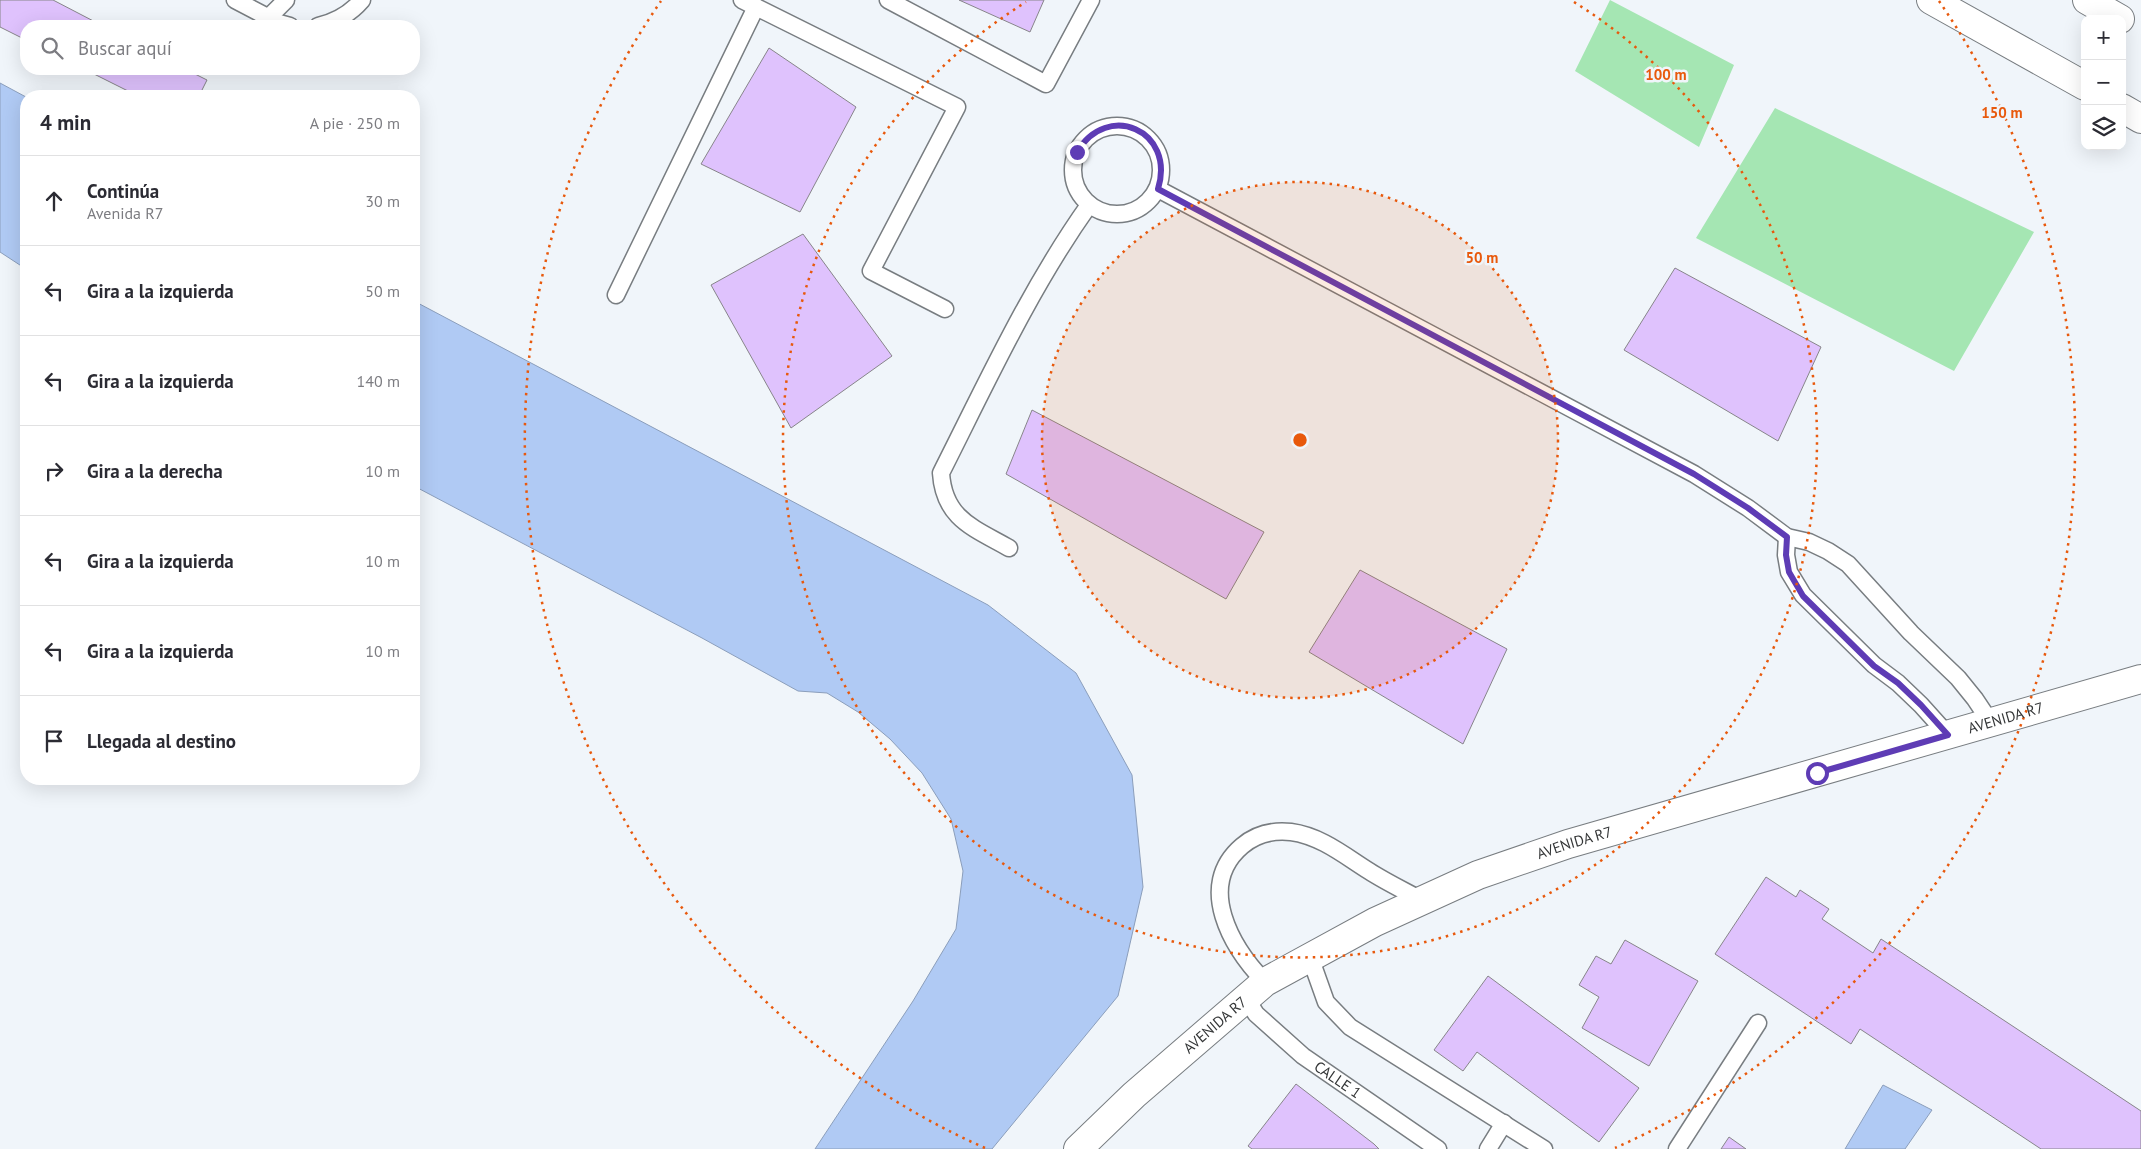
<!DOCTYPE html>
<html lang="es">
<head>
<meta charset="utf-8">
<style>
  :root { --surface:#fff; --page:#f7f7f7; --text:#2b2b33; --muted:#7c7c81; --line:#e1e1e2 }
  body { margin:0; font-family:"PT Sans",sans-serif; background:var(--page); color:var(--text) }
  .controls { position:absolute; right:15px; top:15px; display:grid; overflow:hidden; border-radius:10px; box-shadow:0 5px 20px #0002 }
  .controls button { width:45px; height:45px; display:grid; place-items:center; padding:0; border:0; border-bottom:1px solid var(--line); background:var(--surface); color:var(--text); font:25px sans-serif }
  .stop { position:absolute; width:15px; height:15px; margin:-11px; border:4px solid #5e3cb5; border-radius:50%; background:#fff }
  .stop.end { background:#5e3cb5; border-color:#fff; box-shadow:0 1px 5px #0008 }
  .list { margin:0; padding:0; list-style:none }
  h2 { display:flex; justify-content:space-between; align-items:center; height:65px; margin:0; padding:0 20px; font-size:21px }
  h2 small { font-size:16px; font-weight:400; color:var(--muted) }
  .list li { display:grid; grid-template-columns:32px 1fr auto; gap:15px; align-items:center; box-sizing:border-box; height:90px; padding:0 20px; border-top:1px solid var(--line) }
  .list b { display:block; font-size:19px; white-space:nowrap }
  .list p { margin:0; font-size:16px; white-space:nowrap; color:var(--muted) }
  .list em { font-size:16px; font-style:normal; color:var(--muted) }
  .icon { flex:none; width:28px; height:28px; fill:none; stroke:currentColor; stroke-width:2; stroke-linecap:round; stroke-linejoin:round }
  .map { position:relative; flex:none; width:2141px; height:1149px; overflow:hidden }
  .search { position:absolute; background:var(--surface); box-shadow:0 5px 20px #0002; left:20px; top:20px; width:400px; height:55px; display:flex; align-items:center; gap:12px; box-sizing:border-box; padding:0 18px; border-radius:20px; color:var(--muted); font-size:19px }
  .panel { position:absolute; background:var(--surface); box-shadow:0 5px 20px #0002; left:20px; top:90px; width:400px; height:695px; border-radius:20px }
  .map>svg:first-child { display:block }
  .green { fill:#a5e6b3 }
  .water { fill:#b0caf4; stroke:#8b9ebb }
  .building { fill:#dfc2fd; stroke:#87858a }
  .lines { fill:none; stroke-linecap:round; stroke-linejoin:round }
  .service-casing { stroke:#787d81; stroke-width:19 }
  .minor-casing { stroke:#787d81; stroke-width:30 }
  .tertiary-casing { stroke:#787d81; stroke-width:30 }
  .service { stroke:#fff; stroke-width:16 }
  .minor { stroke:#fff; stroke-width:28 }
  .tertiary { stroke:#fff; stroke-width:28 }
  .route { stroke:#5e3cb5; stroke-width:6 }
  .ring { fill:none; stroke:#e8590c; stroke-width:2.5; stroke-dasharray:2.5 5 }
  .labels { text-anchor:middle; stroke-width:5; stroke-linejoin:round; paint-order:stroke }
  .street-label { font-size:15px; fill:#343637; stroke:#f0f5fa }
  .centre { fill:#e8590c; stroke:#f0f5fa; stroke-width:2.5 }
  .ring-label { font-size:15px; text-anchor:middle; font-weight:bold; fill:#e8590c; stroke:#f0f5fa; stroke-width:5; stroke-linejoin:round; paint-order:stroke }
</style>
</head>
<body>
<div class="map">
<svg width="2141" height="1149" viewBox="0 0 2141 1149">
  <rect width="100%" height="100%" fill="#f0f5fa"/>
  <path class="green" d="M1610 0 1734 65 1699 147 1575 71Z
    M1775 108 2034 232 1954 371 1696 238Z"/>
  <path class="water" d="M0 83 26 97V269L0 252Z
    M414 301 988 605 1076 673 1132 775 1143 887 1118 996 992 1149H815L913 1001 956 929 963 871 951 819 922 773 890 739 858 712 827 693 798 691 702 638 414 486Z
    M1883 1085 1932 1110 1905 1149H1845Z"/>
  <path class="building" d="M0 0H53L103 26H26V40L0 27Z
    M959 0H1044L1030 32Z
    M769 48 856 107 800 212 701 164Z
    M84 69H185L207 80 199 96H138Z
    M803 234 892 356 791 428 711 285Z
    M1675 268 1821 347 1778 441 1624 350Z
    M1032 410 1264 532 1226 599 1006 474Z
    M1360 570 1507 649 1463 744 1309 652Z
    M1766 877 1796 897 1800 890 1829 909 1822 919 1873 953 1881 939 2141 1111V1149H2041L1860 1029 1851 1044 1715 954Z
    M1625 940 1698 981 1649 1066 1582 1028 1599 997 1579 985 1596 956 1611 964Z
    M1488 976 1639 1088 1599 1142 1477 1052 1463 1071 1434 1050Z
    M1296 1084 1374 1144 1379 1149H1252L1248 1146Z
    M1729 1137 1746 1149H1721Z"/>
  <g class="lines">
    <g class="service-casing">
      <g id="service">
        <path d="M235 0 279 23 290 26"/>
        <path d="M888 0 1046 84 1091 0"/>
        <path d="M756 7 957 107 871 271 945 309"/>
        <path d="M268 18 286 0"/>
        <path d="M318 26C336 22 350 14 362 0"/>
        <circle cx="1117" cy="170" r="44"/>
        <path d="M1158 189 1694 474 1748 508 1787 537 1809 542 1828 551 1848 564 1911 633 1958 678 1975 699 1991 723"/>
        <path d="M616 295 756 7 742 0"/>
        <path d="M1787 537 1786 555 1789 572 1803 595 1874 665 1898 683 1921 705 1948 735"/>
        <path d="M1009 548C974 528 944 519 941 473 987 382 1030 288 1089 205"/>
        <path d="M1310 957 1326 1002 1350 1027 1544 1149"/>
        <path d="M1265 982C1232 948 1195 886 1242 846 1256 834 1273 830 1291 832 1321 836 1345 856 1369 871 1386 882 1405 891 1423 901"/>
        <path id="s1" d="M1246 998 1256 1014 1303 1056 1438 1149"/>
        <path d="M1488 1149 1504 1123"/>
        <path d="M1677 1149 1758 1023"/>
      </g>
    </g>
    <g class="minor-casing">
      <g id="minor">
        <path id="s2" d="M1078 1149 1134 1095 1265 982 1375 922 1478 875 1568 844 2141 679"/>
      </g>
    </g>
    <g class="tertiary-casing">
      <path id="tertiary" d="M1931 0 2085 86
        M2087 0 2120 19
        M2122 108 2141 119"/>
    </g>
    <use href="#service" class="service"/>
    <use href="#minor" class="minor"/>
    <use href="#tertiary" class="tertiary"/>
  </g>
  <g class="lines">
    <path class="route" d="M1077 152C1107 101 1176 130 1158 189L1694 474 1748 508 1787 537 1786 555 1789 572 1803 596 1874 666 1898 683 1921 705 1948 735 1817 773"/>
  </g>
  <circle cx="1300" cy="440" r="258" fill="#e8590c" fill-opacity=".12"/>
  <g class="ring">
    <circle cx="1300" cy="440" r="258"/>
    <path d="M1574 2A517 517 0 1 1 1026 2"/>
    <path d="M985 1148A775 775 0 0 1 661 1M1939 1A775 775 0 0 1 1615 1148"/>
  </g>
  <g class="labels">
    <g class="street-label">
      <text dy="5" stroke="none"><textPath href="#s2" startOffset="1040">AVENIDA R7</textPath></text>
      <text dy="5" stroke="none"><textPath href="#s2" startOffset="591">AVENIDA R7</textPath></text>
      <text dy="5" stroke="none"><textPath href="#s2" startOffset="185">AVENIDA R7</textPath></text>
      <text dy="5" stroke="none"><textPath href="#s1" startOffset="124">CALLE 1</textPath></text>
    </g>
  </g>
  <circle cx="1300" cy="440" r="8" class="centre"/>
  <g class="ring-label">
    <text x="1666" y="80">100 m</text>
    <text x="2002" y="118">150 m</text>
    <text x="1482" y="263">50 m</text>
  </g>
</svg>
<div class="controls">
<button>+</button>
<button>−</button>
<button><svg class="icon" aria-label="layers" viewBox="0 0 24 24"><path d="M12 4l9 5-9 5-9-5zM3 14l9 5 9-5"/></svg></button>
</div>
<div class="stop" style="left:1817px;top:773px"></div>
<div class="stop end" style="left:1077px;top:152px"></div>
<div class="search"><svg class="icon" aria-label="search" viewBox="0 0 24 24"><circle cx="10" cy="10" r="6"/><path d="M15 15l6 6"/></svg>Buscar aquí</div>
<section class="panel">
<h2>4 min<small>A pie · 250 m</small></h2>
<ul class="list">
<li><svg class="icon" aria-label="ahead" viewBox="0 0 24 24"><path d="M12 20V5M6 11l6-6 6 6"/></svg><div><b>Continúa</b><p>Avenida R7</p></div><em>30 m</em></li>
<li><svg class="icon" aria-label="left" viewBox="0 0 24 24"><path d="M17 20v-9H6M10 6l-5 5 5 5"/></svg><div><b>Gira a la izquierda</b></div><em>50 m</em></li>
<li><svg class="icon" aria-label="left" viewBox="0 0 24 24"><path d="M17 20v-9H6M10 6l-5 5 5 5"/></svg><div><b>Gira a la izquierda</b></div><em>140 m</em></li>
<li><svg class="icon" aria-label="right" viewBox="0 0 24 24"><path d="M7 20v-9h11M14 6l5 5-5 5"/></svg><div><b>Gira a la derecha</b></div><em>10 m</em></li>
<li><svg class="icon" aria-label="left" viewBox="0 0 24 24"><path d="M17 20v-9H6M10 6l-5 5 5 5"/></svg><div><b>Gira a la izquierda</b></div><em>10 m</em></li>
<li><svg class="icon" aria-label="left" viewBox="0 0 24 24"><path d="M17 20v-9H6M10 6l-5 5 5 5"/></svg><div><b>Gira a la izquierda</b></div><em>10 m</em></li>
<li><svg class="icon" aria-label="arrive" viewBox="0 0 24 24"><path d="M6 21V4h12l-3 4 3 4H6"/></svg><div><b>Llegada al destino</b></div></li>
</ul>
</section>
</div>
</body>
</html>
